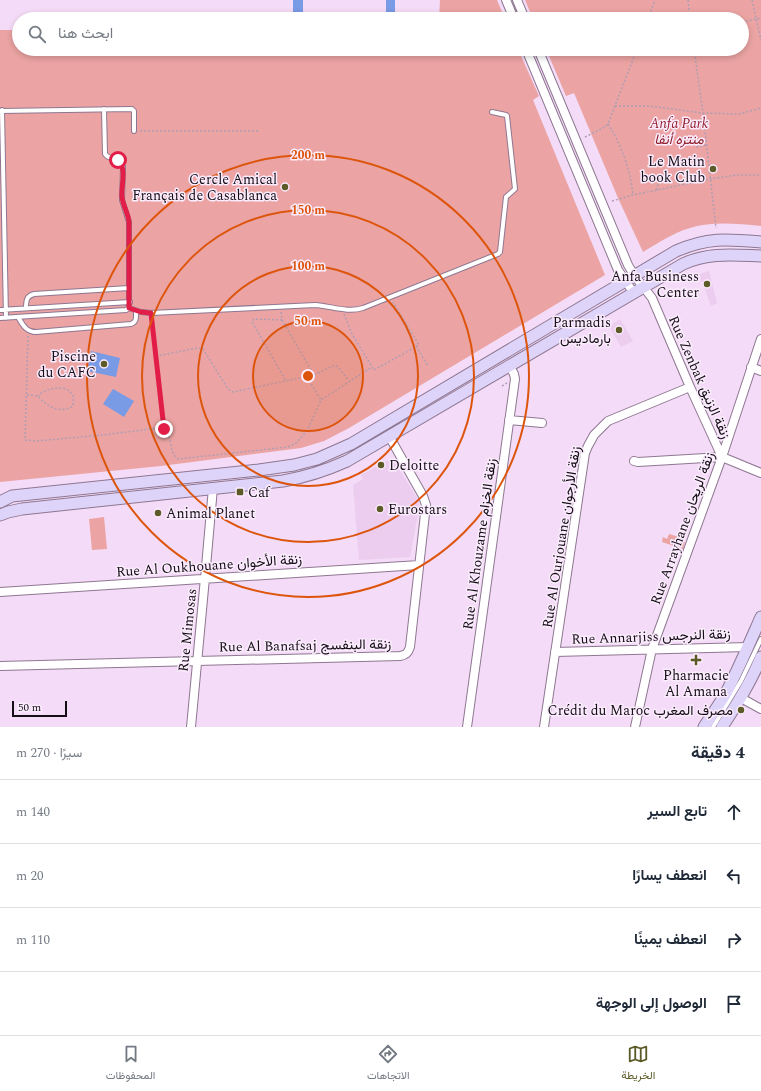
<!DOCTYPE html>
<html lang="ar">
<head>
<meta charset="utf-8">
<style>
  :root { --surface:#fff; --page:#f6f6f7; --text:#1f2937; --muted:#747a83; --line:#e0e1e3; --accent:#5c5a27 }
  body { margin:0; font-family:Spectral,Vazirmatn,serif; background:var(--page); color:var(--text); direction:rtl }
  .scale { position:absolute; left:12px; bottom:10px; width:55px; box-sizing:border-box; padding-left:4px; border:2px solid #150d16; border-top:0; font-size:11px; line-height:14px; white-space:nowrap; color:#150d16; -webkit-text-stroke:3px #fbecfd; paint-order:stroke }
  .stop { position:absolute; width:12px; height:12px; margin:-9px; border:3px solid #e11d48; border-radius:50%; background:#fff }
  .stop.end { background:#e11d48; border-color:#fff; box-shadow:0 1px 4px #0008 }
  .list { margin:0; padding:0; list-style:none }
  h2 { display:flex; justify-content:space-between; align-items:center; height:52px; margin:0; padding:0 16px; font-size:17px }
  h2 small { font-size:13px; font-weight:400; color:var(--muted) }
  .list li { display:grid; grid-template-columns:26px 1fr auto; gap:12px; align-items:center; box-sizing:border-box; height:64px; padding:0 16px; border-top:1px solid var(--line) }
  .list b { display:block; font-size:15px; white-space:nowrap }
  .list em { font-size:13px; font-style:normal; color:var(--muted) }
  .icon { flex:none; width:22px; height:22px; fill:none; stroke:currentColor; stroke-width:2; stroke-linecap:round; stroke-linejoin:round }
  .map { position:relative; flex:none; width:761px; height:727px; overflow:hidden; direction:ltr }
  .search { position:absolute; background:var(--surface); box-shadow:0 2px 6px #0003; left:12px; right:12px; top:12px; height:44px; display:flex; align-items:center; gap:10px; box-sizing:border-box; padding:0 14px; border-radius:22px; color:var(--muted); font-size:15px }
  .sheet { height:308px; background:var(--surface) }
  nav { display:flex; justify-content:space-around; align-items:center; box-sizing:border-box; height:56px; border-top:1px solid var(--line); background:var(--surface); font-size:11px; color:var(--muted) }
  nav a { display:grid; justify-items:center; gap:2px }
  nav .on { color:var(--accent) }
  .map>svg:first-child { display:block }
  .built { fill:#eccdef }
  .green { fill:#eba4a3 }
  .water { fill:#799ae5 }
  .lines { fill:none; stroke-linecap:round; stroke-linejoin:round }
  .lane-casing { stroke:#8e7791; stroke-width:6 }
  .street-casing { stroke:#8e7791; stroke-width:10 }
  .secondary-casing { stroke:#8e7791; stroke-width:13 }
  .path { stroke:#b19db3; stroke-width:1.5; stroke-dasharray:2 2; stroke-linecap:butt }
  .lane { stroke:#fff; stroke-width:4 }
  .street { stroke:#fff; stroke-width:8 }
  .secondary { stroke:#ded3f8; stroke-width:11 }
  .route { stroke:#e11d48; stroke-width:5 }
  .ring { fill:none; stroke:#dd550c; stroke-width:2 }
  .poi-dot { fill:#5c5a27; stroke:#fbecfd; stroke-width:1.5 }
  .labels { text-anchor:middle; stroke-width:3; stroke-linejoin:round; paint-order:stroke }
  .park-label { font-size:14px; font-style:italic; fill:#91202c; stroke:#fbecfd }
  .poi-label { font-size:14px; fill:#150d16; stroke:#fbecfd; text-anchor:end }
  .street-label { font-size:14px; fill:#150d16; stroke:#fbecfd }
  .centre { fill:#dd550c; stroke:#fbecfd; stroke-width:2 }
  .ring-label { font-size:12px; text-anchor:middle; font-weight:bold; fill:#dd550c; stroke:#fbecfd; stroke-width:3; stroke-linejoin:round; paint-order:stroke }
</style>
</head>
<body>
<div class="map">
<svg width="761" height="727" viewBox="0 0 761 727">
  <rect width="100%" height="100%" fill="#f4dbf7"/>
  <path class="built" d="M709 271 717 303 711 306 699 274Z
    M620 319 633 341 621 347 609 326Z
    M392 458 419 501V508L410 557 359 560 353 485 363 479 361 475Z"/>
  <path class="green" d="M440 0H497L505 19H439Z
    M525 0H761V226C737 224 713 221 690 228 673 233 658 243 643 252L618 198 574 93 566 96 546 49H742V19H533Z
    M0 30H19V49H518L539 96 533 100 605 275 349 428 324 441 301 448 161 466 0 482Z
    M104 517 107 549 92 550 89 519Z
    M669 534 679 537 678 540 685 542 683 549 662 542 663 537 667 539Z"/>
  <path class="water" d="M293 0H303V15H293Z
    M386 0H395V13H386Z
    M91 351 120 358 116 377 87 371Z
    M113 389 134 401 124 417 103 404Z"/>
  <g class="lines">
    <g class="lane-casing">
      <path id="lane" d="M2 110 6 318
        M0 111 132 109 134 111V131
        M26 308C26 302 26 296 34 294L129 288
        M129 308 141 312 151 313 315 305C331 306 347 313 363 308L498 254 500 252 506 197 515 189 507 116 506 115 492 112
        M0 310 130 302
        M18 317C23 325 26 332 36 332L131 324C137 322 136 317 136 311
        M0 318 126 310 129 308V222L122 200 123 167C120 155 111 162 105 154L104 109
        M713 727 741 681 761 639"/>
    </g>
    <g class="street-casing">
      <path id="street" d="M506 0 514 19
        M517 0 525 19
        M526 49 618 270 633 292
        M538 49 628 265 634 275 652 298 690 387 722 457
        M751 367 761 371
        M509 420 542 423
        M634 461 638 462 722 457 761 473
        M0 592 419 565
        M555 652 748 647
        M0 666 400 656C406 655 408 653 410 647L426 505 423 496 389 436
        M741 698 761 709
        M191 727 205 578 213 488
        M467 727 515 379 514 374 509 365
        M544 727 585 453 588 446 594 435 608 421 690 387
        M635 727 652 649 722 457 761 339"/>
    </g>
    <g class="secondary-casing">
      <path id="secondary" d="M0 502 12 496 259 470 294 465 317 459 351 444 676 251C708 237 727 239 761 242
        M0 515 8 512 22 509 283 481C306 477 327 470 347 461L683 264C708 252 734 255 761 256
        M704 727C711 716 719 705 726 693 739 668 750 642 761 617
        M722 727C737 704 751 682 761 657"/>
    </g>
    <path class="path" d="M688 0 690 19
      M752 0 761 40
      M648 19 655 0
      M742 22 761 18
      M694 49 703 113 716 228
      M615 106H649L703 113 739 114 761 108
      M608 124C611 129 614 133 616 138 625 156 631 175 633 195
      M140 131H260
      M585 137 603 128 608 124 637 49
      M696 147 706 145
      M657 190 658 183
      M612 201 633 195 710 179 737 175H761
      M281 312 282 320 314 375 335 365 339 368 349 381
      M344 314 352 334 374 370 419 345 393 302
      M152 318 157 356
      M282 320 254 319 252 322 286 381
      M28 336 25 440 36 441 103 435 159 428C175 431 167 452 178 459L288 447 296 443 307 431 321 400 372 367
      M416 346 428 366
      M307 377 321 400
      M502 386 507 383
      M27 395 38 396C47 407 60 414 73 406 73 402 74 399 73 396 68 383 45 388 38 396
      M164 429 157 356 197 348 203 349 228 389 233 392 314 375"/>
    <use href="#lane" class="lane"/>
    <use href="#street" class="street"/>
    <use href="#secondary" class="secondary"/>
  </g>
  <g class="lines">
    <path class="route" d="M118 160C127 167 121 186 122 197 123 206 128 213 129 222V308L141 312 151 313 164 429"/>
  </g>
  <circle cx="308" cy="376" r="55" fill="#dd550c" fill-opacity=".12"/>
  <g class="ring">
    <circle cx="308" cy="376" r="55"/>
    <circle cx="308" cy="376" r="110"/>
    <circle cx="308" cy="376" r="166"/>
    <circle cx="308" cy="376" r="221"/>
  </g>
  <g class="poi-dot">
    <circle cx="713" cy="169" r="4"/>
    <circle cx="285" cy="187" r="4"/>
    <circle cx="707" cy="284" r="4"/>
    <circle cx="619" cy="330" r="4"/>
    <circle cx="104" cy="364" r="4"/>
    <circle cx="381" cy="465" r="4"/>
    <rect x="236" y="488" width="8" height="8" rx="2"/>
    <circle cx="380" cy="509" r="4"/>
    <circle cx="158" cy="513" r="4"/>
    <path d="M694 654h4v4h4v4h-4v4h-4v-4h-4v-4h4z"/>
    <circle cx="741" cy="710" r="4"/>
  </g>
  <g class="labels">
    <g class="park-label">
      <text x="679" y="128">Anfa Park<tspan x="679" dy="16">منتزه أنفا</tspan></text>
    </g>
    <g class="poi-label">
      <text x="705" y="166">Le Matin<tspan x="705" dy="16">book Club</tspan></text>
      <text x="277" y="184">Cercle Amical<tspan x="277" dy="16">Français de Casablanca</tspan></text>
      <text x="699" y="281">Anfa Business<tspan x="699" dy="16">Center</tspan></text>
      <text x="611" y="327">Parmadis<tspan x="611" dy="16">بارماديس</tspan></text>
      <text x="96" y="361">Piscine<tspan x="96" dy="16">du CAFC</tspan></text>
      <text x="389" y="470" text-anchor="start">Deloitte</text>
      <text x="248" y="497" text-anchor="start">Caf</text>
      <text x="388" y="514" text-anchor="start">Eurostars</text>
      <text x="166" y="518" text-anchor="start">Animal Planet</text>
      <text x="696" y="680" text-anchor="middle">Pharmacie<tspan x="696" dy="16">Al Amana</tspan></text>
      <text x="733" y="715">Crédit du Maroc مصرف المغرب</text>
    </g>
    <g class="street-label">
      <text transform="translate(700 377) rotate(66)" y="5">Rue Zenbak زنقة الزنبق</text>
      <text transform="translate(682 528) rotate(-70)" y="5">Rue Arrayhane زنقة الريحان</text>
      <text transform="translate(561 537) rotate(-81)" y="5">Rue Al Ourjouane زنقة الأرجوان</text>
      <text transform="translate(479 544) rotate(-82)" y="5">Rue Al Khouzame زنقة الخزام</text>
      <text transform="translate(209 565) rotate(-4)" y="5">Rue Al Oukhouane زنقة الأخوان</text>
      <text transform="translate(187 630) rotate(-84)" y="5">Rue Mimosas</text>
      <text transform="translate(651 636) rotate(-2)" y="5">Rue Annarjiss زنقة النرجس</text>
      <text transform="translate(305 645) rotate(-1)" y="5">Rue Al Banafsaj زنقة البنفسج</text>
    </g>
  </g>
  <circle cx="308" cy="376" r="6" class="centre"/>
  <g class="ring-label">
    <text x="308" y="159">200 m</text>
    <text x="308" y="214">150 m</text>
    <text x="308" y="270">100 m</text>
    <text x="308" y="325">50 m</text>
  </g>
</svg>
<div class="scale">50 m</div>
<div class="stop" style="left:118px;top:160px"></div>
<div class="stop end" style="left:164px;top:429px"></div>
<div class="search"><svg class="icon" aria-label="search" viewBox="0 0 24 24"><circle cx="10" cy="10" r="6"/><path d="M15 15l6 6"/></svg>ابحث هنا</div>
</div>
<section class="sheet">
<h2>4 دقيقة<small>سيرًا · 270 m</small></h2>
<ul class="list">
<li><svg class="icon" aria-label="ahead" viewBox="0 0 24 24"><path d="M12 20V5M6 11l6-6 6 6"/></svg><div><b>تابع السير</b></div><em>140 m</em></li>
<li><svg class="icon" aria-label="left" viewBox="0 0 24 24"><path d="M17 20v-9H6M10 6l-5 5 5 5"/></svg><div><b>انعطف يسارًا</b></div><em>20 m</em></li>
<li><svg class="icon" aria-label="right" viewBox="0 0 24 24"><path d="M7 20v-9h11M14 6l5 5-5 5"/></svg><div><b>انعطف يمينًا</b></div><em>110 m</em></li>
<li><svg class="icon" aria-label="arrive" viewBox="0 0 24 24"><path d="M6 21V4h12l-3 4 3 4H6"/></svg><div><b>الوصول إلى الوجهة</b></div></li>
</ul>
</section>
<nav>
<a class="on"><svg class="icon" aria-label="map" viewBox="0 0 24 24"><path d="M3 6l6-2 6 2 6-2v14l-6 2-6-2-6 2zM9 4v14M15 6v14"/></svg>الخريطة</a>
<a><svg class="icon" aria-label="directions" viewBox="0 0 24 24"><path d="M12 3l9 9-9 9-9-9zM9 14v-3h6M13 9l2 2-2 2"/></svg>الاتجاهات</a>
<a><svg class="icon" aria-label="saved" viewBox="0 0 24 24"><path d="M7 4h10v16l-5-4-5 4z"/></svg>المحفوظات</a>
</nav>
</body>
</html>
